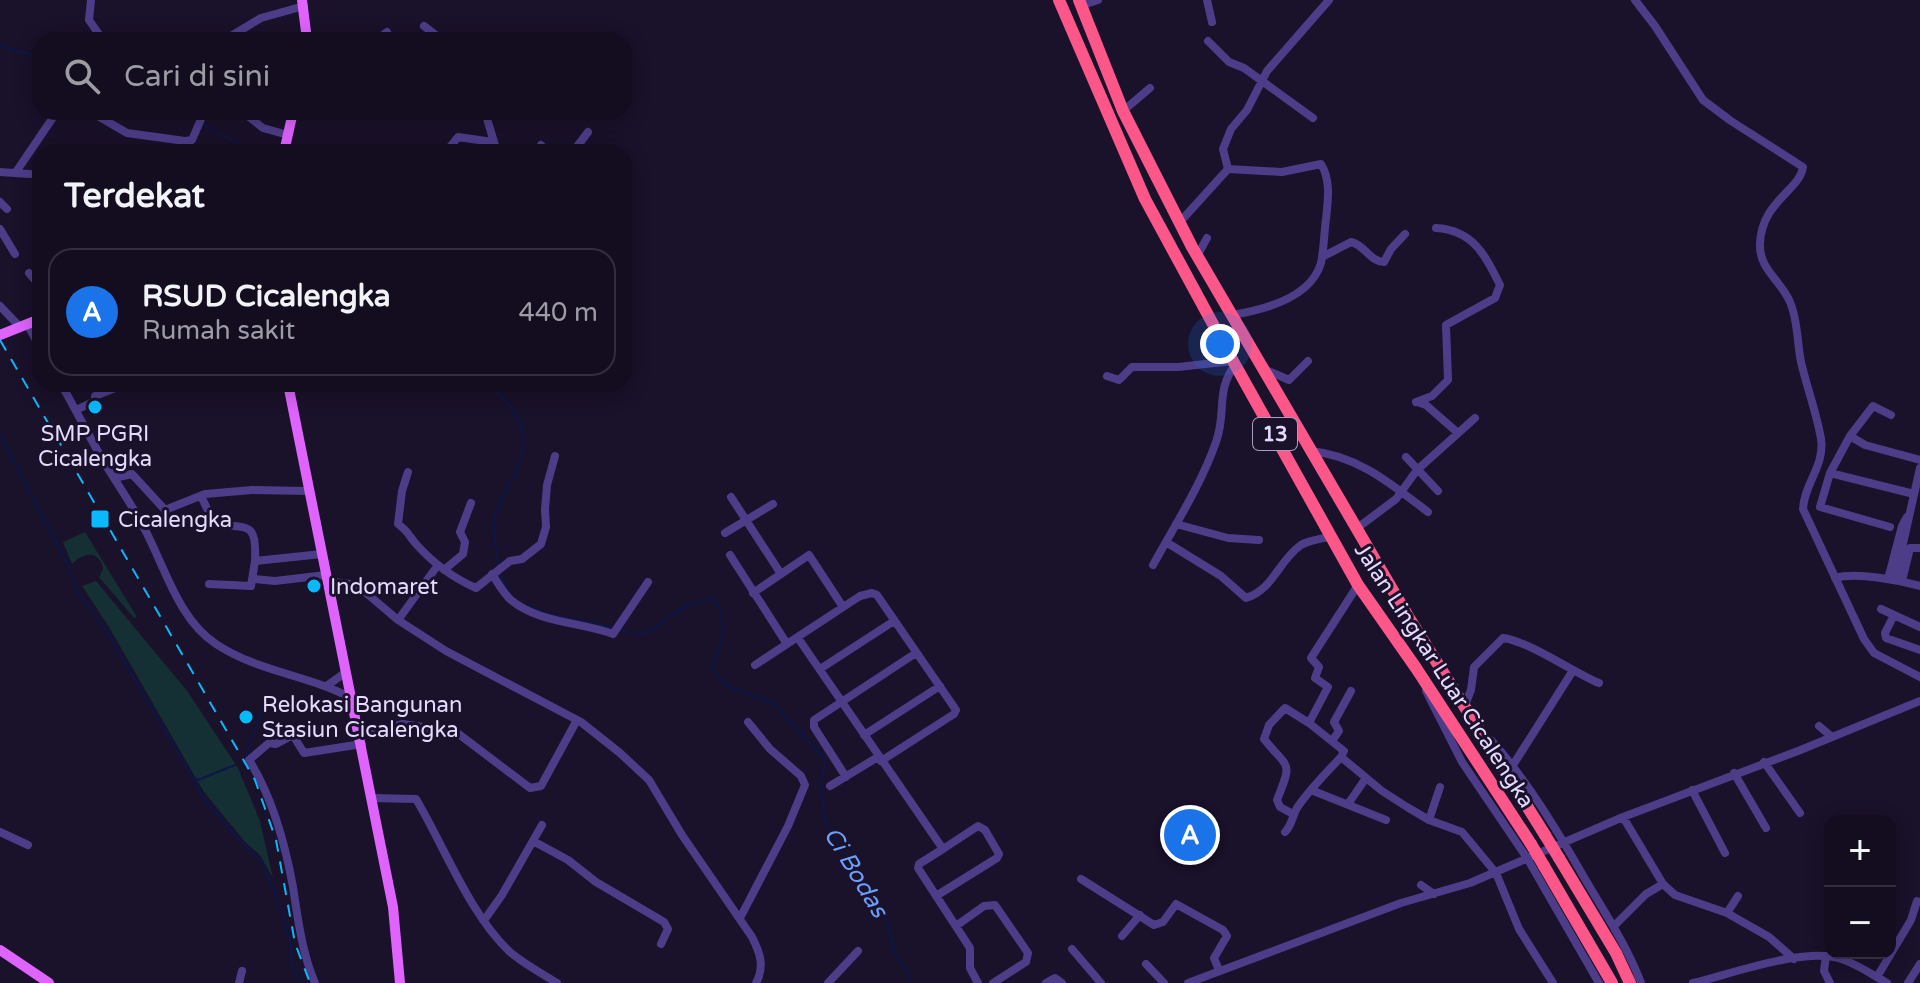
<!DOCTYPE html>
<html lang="id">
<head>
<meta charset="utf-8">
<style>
  :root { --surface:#140d20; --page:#1d1629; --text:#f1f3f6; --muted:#9d9ca5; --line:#332d3e; --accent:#1a73e8 }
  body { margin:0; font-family:"Varela Round",sans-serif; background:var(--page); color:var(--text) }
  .controls { position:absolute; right:24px; bottom:24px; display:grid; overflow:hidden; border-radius:16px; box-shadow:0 4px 20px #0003 }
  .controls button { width:72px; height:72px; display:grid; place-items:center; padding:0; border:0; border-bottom:2px solid var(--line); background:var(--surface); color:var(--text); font:40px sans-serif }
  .you { position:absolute; left:1220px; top:344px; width:28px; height:28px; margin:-20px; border:6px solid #fff; border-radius:50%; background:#1a73e8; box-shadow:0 0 0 12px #1a73e833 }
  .badge { display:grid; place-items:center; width:52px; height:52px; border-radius:50%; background:var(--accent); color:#fff; font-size:26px; font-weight:700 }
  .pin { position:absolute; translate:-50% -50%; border:4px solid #fff; box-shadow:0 2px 8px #0006 }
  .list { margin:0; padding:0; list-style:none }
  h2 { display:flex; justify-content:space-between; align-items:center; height:104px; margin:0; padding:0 32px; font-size:34px }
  h2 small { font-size:26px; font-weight:400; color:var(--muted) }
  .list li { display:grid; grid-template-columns:52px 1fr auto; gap:24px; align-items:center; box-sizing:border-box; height:128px; margin:0 16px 16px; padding:0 16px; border:2px solid var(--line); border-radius:24px }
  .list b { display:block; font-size:30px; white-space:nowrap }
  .list p { margin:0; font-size:26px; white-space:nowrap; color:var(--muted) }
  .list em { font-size:26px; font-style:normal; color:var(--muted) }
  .icon { flex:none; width:44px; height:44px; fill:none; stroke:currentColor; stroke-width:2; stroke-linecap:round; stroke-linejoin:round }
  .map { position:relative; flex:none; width:1920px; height:983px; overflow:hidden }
  .search { position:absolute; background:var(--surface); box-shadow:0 4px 20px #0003; left:32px; top:32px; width:600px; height:88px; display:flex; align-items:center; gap:20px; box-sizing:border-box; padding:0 28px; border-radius:24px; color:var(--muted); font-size:30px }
  .panel { position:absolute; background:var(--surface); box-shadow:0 4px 20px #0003; left:32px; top:144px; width:600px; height:248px; border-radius:24px }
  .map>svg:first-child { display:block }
  .green { fill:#143034 }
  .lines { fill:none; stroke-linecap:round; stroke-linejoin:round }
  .stream { stroke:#0c1749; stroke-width:2 }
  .minor { stroke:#4d3d89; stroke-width:8 }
  .major { stroke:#df63fd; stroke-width:10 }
  .highway { stroke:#fd578a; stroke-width:12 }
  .rail { stroke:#09b9fc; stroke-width:2; stroke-dasharray:12 10; stroke-linecap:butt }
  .highway-bridge { stroke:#fd578a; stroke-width:12 }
  .poi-dot { fill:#09b9fc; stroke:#1a112a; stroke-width:3 }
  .labels { text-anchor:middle; stroke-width:6; stroke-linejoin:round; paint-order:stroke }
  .shield { fill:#1a112a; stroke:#a89ebf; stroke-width:2 }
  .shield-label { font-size:20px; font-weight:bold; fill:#e5dbff }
  .poi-label { font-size:22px; fill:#e5dbff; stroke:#1a112a; text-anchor:start }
  .street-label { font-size:22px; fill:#e5dbff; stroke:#1a112a }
  .water-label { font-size:24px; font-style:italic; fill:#6a9ffd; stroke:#1a112a }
</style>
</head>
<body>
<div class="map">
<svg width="1920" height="983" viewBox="0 0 1920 983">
  <rect width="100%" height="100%" fill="#1a112a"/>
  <path class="green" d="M85 532 137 617 134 618 99 577 103 569C99 549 83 553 72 564L63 542Z
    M96 581 188 692 238 768 260 821 273 878 260 855 246 843 204 792 194 775 109 627 82 586Z"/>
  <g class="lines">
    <path class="stream" d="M0 46 40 57
      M180 112 195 119
      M204 125 252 152
      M489 384C524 418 533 435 511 482 506 492 498 504 495 515 491 529 497 550 498 565
      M0 435 67 563 78 592 107 632 192 777 198 780 235 765
      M500 575 508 591
      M528 606 547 614 615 628
      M621 630C654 643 663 616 689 605 696 602 706 601 714 599 731 623 722 642 712 667L724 685 773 703 825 760 821 787 825 820 870 897 884 911 895 953 909 975 911 983
      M246 756 262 710
      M195 780 202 796 241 842 262 862 284 917 291 947V963L301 983"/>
    <path class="minor" d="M91 0 89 20 103 40
      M1207 0 1212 22
      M1635 0 1655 26 1703 100 1731 121 1803 167C1800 190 1761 202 1760 244 1759 270 1781 280 1790 302 1798 320 1797 343 1801 362 1807 388 1817 414 1821 439 1825 466 1804 484 1803 509L1864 639 1874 653 1920 677
      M1080 6 1098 0
      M424 26 442 40
      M226 39 261 18 304 6
      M376 40 387 32
      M1208 41 1229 62 1244 68 1313 118
      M1123 111 1150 88
      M91 112 127 133 185 141 192 140 204 112
      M243 112 263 128 288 135
      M485 112 497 152
      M286 146 300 152
      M446 152 458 137 493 142
      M537 152 541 145
      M573 152 588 132
      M1228 169 1282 172 1321 164C1331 180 1328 200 1326 219 1324 233 1324 249 1321 263 1311 298 1263 310 1232 315
      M1228 169 1223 149 1231 129 1247 110 1267 71 1329 0
      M0 172 30 174
      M16 172 56 113
      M0 202 7 209
      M1179 223 1228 169
      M0 229 15 254
      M1197 256 1207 238
      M1322 257 1351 242C1365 245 1369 261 1384 262L1391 249 1405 234
      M29 273 40 286
      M0 306 20 327
      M27 324 40 347
      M1264 369 1289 380 1308 361
      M1107 376 1119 380 1132 367H1178L1233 361
      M61 384C76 410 90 438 105 464 118 485 132 505 143 526 165 566 177 618 216 644 258 672 309 675 351 698
      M1416 402 1432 396 1448 380 1446 325 1495 298 1500 285C1485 255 1473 230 1436 228
      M1417 402 1426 405 1458 433
      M76 410 95 401V396L125 384
      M1850 436 1873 406 1891 415
      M1311 451C1359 456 1391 484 1428 512
      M1406 457 1438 491
      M408 472 402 491 398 524C407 530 410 537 416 544 433 563 453 578 476 588L510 561 522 559 541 544 546 527 545 509 547 485 555 456
      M1830 473 1914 494
      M114 478 132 474 165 510 205 494 252 490 308 491
      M201 496 214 523C247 530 257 519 255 561
      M731 497 781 574
      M1176 524 1228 538 1259 540
      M1890 527 1820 507 1830 473 1850 436 1865 445 1920 460
      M1356 529 1396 499 1417 470 1475 418
      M725 533 773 504
      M1166 542 1221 576 1246 598C1273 590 1279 560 1301 545 1309 540 1322 539 1332 536
      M730 555 787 644
      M1153 565C1175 525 1201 485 1216 442 1227 412 1215 392 1235 365
      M444 570 463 554 465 542 460 532 471 503
      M492 574C498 583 503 593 511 600 538 623 581 622 613 634L648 582
      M1835 578C1857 572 1898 580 1920 586
      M254 579 275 581 326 575
      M1888 579 1902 526 1907 517
      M1895 579 1920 468
      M327 581 350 584 365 592 398 620 446 651 581 722 620 753 649 780 682 835 752 937C760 953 765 966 756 983
      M1902 581 1910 548H1920
      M209 584 251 586 255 561 322 554
      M753 593 809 555 843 607
      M1881 609 1920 627
      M1893 617 1885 633 1886 638 1920 650
      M398 620 438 565
      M798 638 943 849 919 864 918 868 970 948V968L978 983
      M755 665 860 596 872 593 877 595 956 710 954 714 881 761
      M820 669 894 621
      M328 685 346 672
      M1426 691 1462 762 1527 858 1599 983
      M1465 705 1471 690 1474 667 1503 638C1528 641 1573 672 1599 683
      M1309 723 1328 687 1315 678 1319 667 1311 658 1358 585
      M1819 726 1832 737
      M359 735 403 724 456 732 530 788 541 786 577 720
      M864 735 940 686
      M1491 740C1528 782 1557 830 1585 879 1605 913 1627 946 1641 983
      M1332 741 1339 731 1334 722 1351 691
      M1764 762 1800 813
      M1513 765 1572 672
      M1734 773 1766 828
      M846 777 814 727V720L916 653
      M830 786 878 757
      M1311 790 1386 820
      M1692 790 1725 853
      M371 798 416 799C444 846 470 915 510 952 524 964 541 973 557 983
      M1348 804 1366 778
      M1293 814 1280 807 1277 800C1293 760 1289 770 1264 739L1269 725 1285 708 1309 723 1344 751 1341 757 1382 791 1407 807 1429 820 1462 832 1496 873 1519 929 1553 983
      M1623 817 1663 884 1675 895 1727 913 1769 937 1794 959
      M1429 820 1440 787
      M0 832 28 845
      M1285 832C1293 824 1292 814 1299 805 1311 788 1327 772 1341 757
      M533 841 568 860 596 882 664 922 668 929 661 944
      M1081 879 1154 925 1163 922 1176 904 1223 930 1227 936 1214 958 1219 970
      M1421 885 1434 894
      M936 896 997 858 999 854 985 830 978 826 943 849
      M1727 913 1738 896
      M740 918 788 826 805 785 801 776 770 749 748 722
      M485 919 502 895 542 825
      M956 926 984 906 995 905 1028 953 1026 962 993 983
      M1614 926 1646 894 1663 884
      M1122 936 1140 915
      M1072 949 1101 983
      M1826 956 1824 971 1830 983
      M1146 964 1164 983
      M1877 977 1911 920 1917 901
      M239 983 242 971
      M315 983C302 953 298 919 293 887 285 843 273 798 249 760L269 743 276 744 291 736 294 737 304 753 362 744
      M828 983 858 951
      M1046 983 1055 978 1062 983
      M1188 983 1401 903 1470 883 1623 817 1798 751 1920 701
      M1693 983C1731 974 1801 948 1838 958 1856 963 1871 974 1887 983
      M1908 983 1920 964"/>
    <path class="major" d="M302 0 307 40
      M284 152 293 112
      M0 335 40 319
      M288 384 393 907 400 983
      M0 950 49 983"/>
    <path class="highway" d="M1059 0 1145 199 1233 361 1358 585 1416 668 1531 844
      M1079 0 1123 111 1192 247 1409 618 1545 835
      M1559 858 1616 953 1630 983
      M1544 866 1612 983"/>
    <path class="rail" d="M0 340 255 780 276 840 295 943 310 983"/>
    <path class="highway-bridge" d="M1545 835 1559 858
      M1531 844 1544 866"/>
  </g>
  <g class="poi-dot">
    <circle cx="95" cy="407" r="8"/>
    <rect x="90" y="509" width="20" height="20" rx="4"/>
    <circle cx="314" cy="586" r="8"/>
    <circle cx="246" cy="717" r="8"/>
  </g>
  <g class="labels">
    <rect class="shield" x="1253" y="418" width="44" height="32" rx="6"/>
    <g class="shield-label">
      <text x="1275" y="441">13</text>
    </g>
    <g class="poi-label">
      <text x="95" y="441" text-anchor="middle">SMP PGRI<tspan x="95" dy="25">Cicalengka</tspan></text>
      <text x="118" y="527">Cicalengka</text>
      <text x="330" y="594">Indomaret</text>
      <text x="262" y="712">Relokasi Bangunan<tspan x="262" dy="25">Stasiun Cicalengka</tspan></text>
    </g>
    <g class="street-label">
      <text transform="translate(1445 675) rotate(57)" y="8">Jalan Lingkar Luar Cicalengka</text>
    </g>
    <g class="water-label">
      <text transform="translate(856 872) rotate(59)" y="8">Ci Bodas</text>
    </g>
  </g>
</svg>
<div class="controls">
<button>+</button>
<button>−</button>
</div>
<div class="you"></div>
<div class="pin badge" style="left:1190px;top:835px">A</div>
<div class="search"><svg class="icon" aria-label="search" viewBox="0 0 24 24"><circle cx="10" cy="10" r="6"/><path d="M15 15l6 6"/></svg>Cari di sini</div>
<section class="panel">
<h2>Terdekat<small></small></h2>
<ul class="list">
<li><span class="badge">A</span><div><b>RSUD Cicalengka</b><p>Rumah sakit</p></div><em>440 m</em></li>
</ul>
</section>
</div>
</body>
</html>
